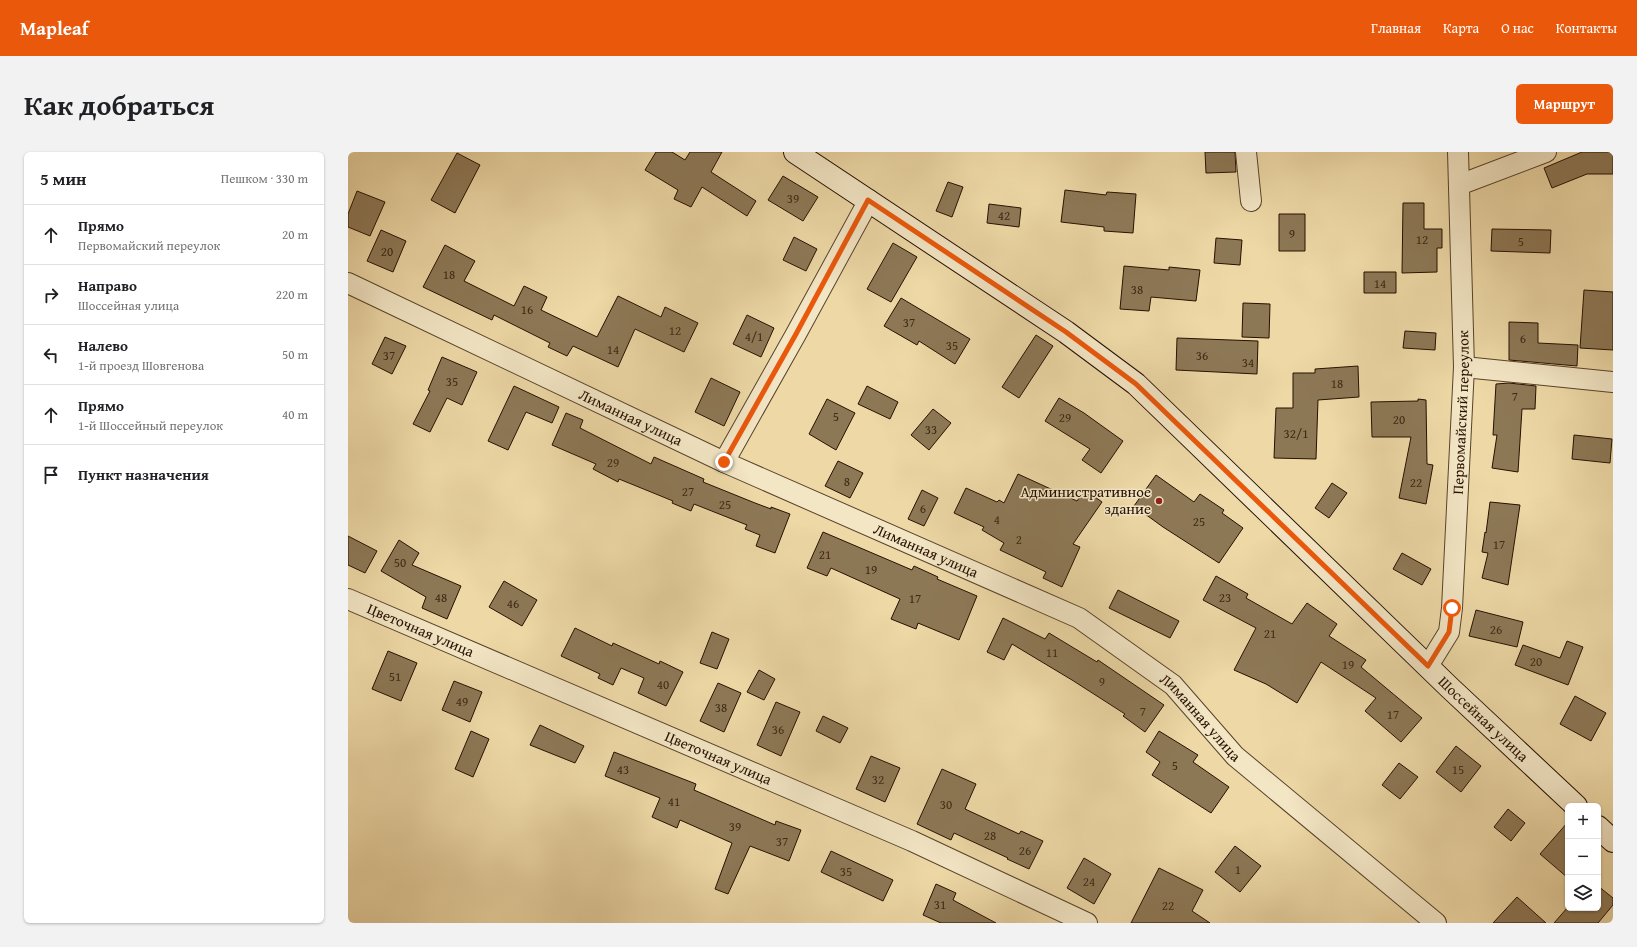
<!DOCTYPE html>
<html lang="ru">
<head>
<meta charset="utf-8">
<style>
  :root { --surface:#fff; --page:#f2f2f2; --text:#202124; --muted:#757577; --line:#e0e0e0; --accent:#ea580c }
  body { margin:0; font-family:"Gentium Book Plus",serif; background:var(--page); color:var(--text) }
  .controls { position:absolute; right:12px; bottom:12px; display:grid; overflow:hidden; border-radius:6px; box-shadow:0 1px 3px #0004 }
  .controls button { width:36px; height:36px; display:grid; place-items:center; padding:0; border:0; border-bottom:1px solid var(--line); background:var(--surface); color:var(--text); font:20px sans-serif }
  .stop { position:absolute; width:12px; height:12px; margin:-9px; border:3px solid #ea580c; border-radius:50%; background:#fff }
  .stop.end { background:#ea580c; border-color:#fff; box-shadow:0 1px 4px #0008 }
  .list { margin:0; padding:0; list-style:none }
  h2 { display:flex; justify-content:space-between; align-items:center; height:52px; margin:0; padding:0 16px; font-size:17px }
  h2 small { font-size:13px; font-weight:400; color:var(--muted) }
  .list li { display:grid; grid-template-columns:26px 1fr auto; gap:12px; align-items:center; box-sizing:border-box; height:60px; padding:0 16px; border-top:1px solid var(--line) }
  .list b { display:block; font-size:15px; white-space:nowrap }
  .list p { margin:0; font-size:13px; white-space:nowrap; color:var(--muted) }
  .list em { font-size:13px; font-style:normal; color:var(--muted) }
  .icon { flex:none; width:22px; height:22px; fill:none; stroke:currentColor; stroke-width:2; stroke-linecap:round; stroke-linejoin:round }
  .map { position:relative; flex:none; width:1265px; height:771px; overflow:hidden; border-radius:6px }
  header { display:flex; align-items:center; gap:24px; box-sizing:border-box; height:56px; padding:0 20px; background:var(--accent); color:#fff }
  header strong { font-size:19px }
  nav { display:flex; gap:22px; margin-inline-start:auto; font-size:14px }
  .intro { display:flex; align-items:center; justify-content:space-between; box-sizing:border-box; height:96px; padding:0 24px }
  h1 { margin:0; font-size:28px }
  .button { padding:10px 18px; border-radius:6px; background:var(--accent); color:#fff; font-size:14px; font-weight:700 }
  main { display:flex; gap:24px; padding:0 24px }
  aside { flex:1; background:var(--surface); border-radius:6px; box-shadow:0 1px 3px #0004 }
  .map>svg:first-child { display:block }
  .building { fill:#8d7856; stroke:#261000 }
  .lines { fill:none; stroke-linecap:round; stroke-linejoin:round }
  .street-casing { stroke:#58422a; stroke-width:22 }
  .secondary-casing { stroke:#261000; stroke-width:24 }
  .street { stroke:#f3e6c5; stroke-width:20 }
  .secondary { stroke:#f3e6c5; stroke-width:22 }
  .route { stroke:#ea580c; stroke-width:5 }
  .poi-dot { fill:#8f2418; stroke:#f3e6c5; stroke-width:1.5 }
  .labels { text-anchor:middle; stroke-width:3; stroke-linejoin:round; paint-order:stroke }
  .number-label { font-size:13px; fill:#402a16 }
  .street-label { font-size:15px; fill:#261000; stroke:#f3e6c5 }
  .poi-label { font-size:15px; fill:#261000; stroke:#f3e6c5; text-anchor:end }
</style>
</head>
<body>
<header>
<strong>Mapleaf</strong>
<nav><a>Главная</a><a>Карта</a><a>О нас</a><a>Контакты</a></nav>
</header>
<div class="intro"><h1>Как добраться</h1><a class="button">Маршрут</a></div>
<main>
<aside>
<h2>5 мин<small>Пешком · 330 m</small></h2>
<ul class="list">
<li><svg class="icon" aria-label="ahead" viewBox="0 0 24 24"><path d="M12 20V5M6 11l6-6 6 6"/></svg><div><b>Прямо</b><p>Первомайский переулок</p></div><em>20 m</em></li>
<li><svg class="icon" aria-label="right" viewBox="0 0 24 24"><path d="M7 20v-9h11M14 6l5 5-5 5"/></svg><div><b>Направо</b><p>Шоссейная улица</p></div><em>220 m</em></li>
<li><svg class="icon" aria-label="left" viewBox="0 0 24 24"><path d="M17 20v-9H6M10 6l-5 5 5 5"/></svg><div><b>Налево</b><p>1-й проезд Шовгенова</p></div><em>50 m</em></li>
<li><svg class="icon" aria-label="ahead" viewBox="0 0 24 24"><path d="M12 20V5M6 11l6-6 6 6"/></svg><div><b>Прямо</b><p>1-й Шоссейный переулок</p></div><em>40 m</em></li>
<li><svg class="icon" aria-label="arrive" viewBox="0 0 24 24"><path d="M6 21V4h12l-3 4 3 4H6"/></svg><div><b>Пункт назначения</b></div></li>
</ul>
</aside>
<div class="map">
<svg width="1265" height="771" viewBox="0 0 1265 771">
  <rect width="100%" height="100%" fill="#edd8a6"/>
  <filter id="stains"><feTurbulence type="fractalNoise" baseFrequency=".005" numOctaves="4"/><feColorMatrix values="0 0 0 0 .2 0 0 0 0 .09 0 0 0 0 .02 0 0 0 .5 -.17"/></filter>
  <radialGradient id="worn" r=".72"><stop offset=".6" stop-color="#630" stop-opacity="0"/><stop offset="1" stop-color="#630" stop-opacity=".3"/></radialGradient>
  <path class="building" d="M308 0H324L337 8 342 0H374L363 20 408 49 399 64 354 35 343 55 326 47 330 38 297 18Z
    M857 0H887L888 20 858 21Z
    M1234 0H1265V22H1239L1204 36 1196 16Z
    M109 1 132 13 107 61 83 48Z
    M435 24 470 45 455 69 420 48Z
    M600 30 615 35 604 65 588 59Z
    M717 38 758 43 759 40 788 42 785 81 756 79V75L713 70Z
    M9 39 37 50 22 84 0 75V62Z
    M1055 51H1076V77H1094V96H1089V120L1054 121Z
    M641 52 673 56 671 75 639 71Z
    M931 62H957V99H931Z
    M1144 77 1203 78 1202 101 1143 99Z
    M33 78 58 89 45 120 19 109Z
    M446 85 469 97 458 119 435 108Z
    M868 86 894 88 892 113 866 111Z
    M545 91 569 105 543 150 519 137Z
    M97 93 127 109 116 129 166 154 176 134 199 145 193 158 249 185 270 144 313 165 317 155 350 171 336 200 287 177 270 215 225 194 219 204 200 195 202 191 146 163 144 168 75 135Z
    M776 114 821 118V115L852 118 848 149 803 145 801 159 772 157Z
    M1016 120H1048V141H1016Z
    M1236 138 1265 140V198L1232 196Z
    M553 146 622 187 607 212 571 189 569 193 536 174Z
    M895 151 922 152 921 186 894 185Z
    M399 163 426 176 413 205 385 192Z
    M1161 170 1190 171V191L1230 193 1229 214 1161 208Z
    M1057 179 1088 181 1087 198 1055 196Z
    M688 183 705 194 671 246 654 235Z
    M37 185 58 194 44 222 24 212Z
    M829 186 910 189 909 222 828 218Z
    M94 205 129 220 114 253 99 246 82 280 65 272 82 239 80 238Z
    M1010 214 1011 245 970 248 968 307 926 306 928 256H945V221H967V217Z
    M363 226 392 240 376 274 347 260Z
    M1161 231 1188 234 1187 257H1174L1170 320 1144 316 1149 283H1145L1148 232Z
    M166 234 211 255 204 271 178 260 160 298 140 289Z
    M519 234 550 250 542 267 510 252Z
    M711 246 736 261 775 289 753 321 734 308 742 297 697 269Z
    M479 247 507 261 488 298 461 282Z
    M1070 247 1078 248 1079 312 1085 313 1078 352 1051 346 1063 285H1024L1023 250 1070 249Z
    M585 257 603 271 581 298 563 283Z
    M218 261 235 268 232 276 303 312 306 305 356 327 355 330 407 351 423 357V355L442 362 427 401 408 394 412 383 397 377 399 373 346 352 343 359 324 351 325 349 271 327 270 330 245 317 248 312 204 293Z
    M1226 283 1264 287 1262 311 1224 307Z
    M490 309 515 321 502 346 477 334Z
    M670 322 729 349 737 338 754 350 725 392 732 395 714 435 695 426 698 420 652 398 656 391 634 378 636 375 606 361 618 336 649 350 651 348 656 351Z
    M808 323 846 350 852 342 876 358 874 361 895 376 871 411 815 375 786 354Z
    M984 331 999 341 981 366 967 356Z
    M574 338 590 346 576 374 560 367Z
    M1142 350 1172 353 1160 433 1134 426 1140 401 1134 400 1137 380 1138 381Z
    M475 380 564 418 566 414 590 425 589 427 629 444 611 488 570 471 568 477 543 467 552 447 483 416 479 424 459 416Z
    M0 384 29 399 17 421 0 413Z
    M51 388 71 401 64 413 113 434 99 467 74 456 78 445 33 419Z
    M1054 401 1083 417 1074 433 1045 417Z
    M868 424 900 442 898 446 944 472 959 451 989 472 981 484 1018 508 1013 515 1074 566 1053 590 1017 559 1028 546 973 510 949 551 918 532 886 518 908 476 855 448Z
    M156 429 189 448 174 474 141 455Z
    M770 438 831 469 822 486 761 456Z
    M1128 458 1175 470 1169 495 1121 484Z
    M655 466 697 487 701 481 749 510 750 508 816 553 797 580 775 564 777 562 724 528 664 492 656 508 639 500Z
    M227 476 264 494 265 491 311 512 312 509 335 520 318 554 290 541 296 526 273 516 265 533 250 526 252 522 213 504Z
    M364 480 381 487 369 517 352 511Z
    M1219 489 1235 495 1220 533 1167 513 1175 493 1212 506Z
    M40 499 69 511 53 549 24 537Z
    M411 518 427 527 416 548 399 540Z
    M106 529 134 540 122 570 94 558Z
    M370 531 393 541 376 580 352 569Z
    M1227 544 1258 561 1243 589 1212 572Z
    M428 550 452 560 433 604 409 593Z
    M475 564 500 576 492 591 468 579Z
    M192 573 236 594 227 611 182 593Z
    M123 579 141 587 125 625 107 617Z
    M811 579 850 603 845 610 881 635 863 661 804 623 812 610 798 600Z
    M1108 594 1133 614 1113 640 1088 620Z
    M266 600 348 632 346 638 427 673 428 669 453 678 441 709 402 694 380 742 367 737 384 691 332 668 329 676 304 665 312 646 257 624Z
    M523 604 552 616 537 650 508 637Z
    M1051 611 1070 625 1052 647 1034 633Z
    M594 617 628 632 617 657 671 682 673 679 695 689 681 717 659 707 660 706 606 681 603 688 569 672Z
    M1160 657 1177 671 1163 689 1146 675Z
    M1220 670V726L1192 702Z
    M887 694 913 714 892 740 867 720Z
    M483 699 545 728 535 749 473 720Z
    M736 706 763 722 746 752 719 736Z
    M811 716 855 738 844 759 862 771H783Z
    M588 732 608 741 605 748 648 771H593L575 763Z
    M1250 734 1265 746V753L1250 771H1206L1220 755V756H1250Z
    M1169 745 1198 771H1145Z"/>
  <g class="lines">
    <g class="street-casing">
      <g id="street">
        <path d="M898 0 903 49"/>
        <path d="M1111 33 1198 0"/>
        <path id="s1" d="M0 131 376 310 731 466 825 533 887 604 1088 771"/>
        <path d="M1116 215 1265 230"/>
        <path d="M376 310 448 182 521 48"/>
        <path id="s2" d="M0 447 564 689 739 771"/>
        <path id="s3" d="M1080 514 1101 480 1104 456 1116 215 1110 0"/>
      </g>
    </g>
    <g class="secondary-casing">
      <g id="secondary">
        <path id="s4" d="M447 0 718 180 788 232 1102 536 1228 654"/>
        <path d="M1250 675 1265 689"/>
      </g>
    </g>
    <use href="#street" class="street"/>
    <use href="#secondary" class="secondary"/>
  </g>
  <g class="lines">
    <path class="route" d="M376 310 448 182 520 48 718 180 788 232 1080 514 1101 480 1104 456"/>
  </g>
  <circle class="poi-dot" cx="811" cy="349" r="4"/>
  <g class="labels">
    <g class="number-label">
      <text x="445" y="51">39</text>
      <text x="656" y="68">42</text>
      <text x="944" y="86">9</text>
      <text x="1074" y="92">12</text>
      <text x="1173" y="94">5</text>
      <text x="39" y="104">20</text>
      <text x="101" y="127">18</text>
      <text x="1032" y="136">14</text>
      <text x="789" y="142">38</text>
      <text x="179" y="162">16</text>
      <text x="561" y="175">37</text>
      <text x="327" y="183">12</text>
      <text x="406" y="189">4/1</text>
      <text x="1175" y="191">6</text>
      <text x="604" y="198">35</text>
      <text x="265" y="202">14</text>
      <text x="41" y="208">37</text>
      <text x="854" y="208">36</text>
      <text x="900" y="215">34</text>
      <text x="104" y="234">35</text>
      <text x="989" y="236">18</text>
      <text x="1167" y="249">7</text>
      <text x="488" y="269">5</text>
      <text x="717" y="270">29</text>
      <text x="1051" y="272">20</text>
      <text x="583" y="282">33</text>
      <text x="948" y="286">32/1</text>
      <text x="265" y="315">29</text>
      <text x="499" y="334">8</text>
      <text x="1068" y="335">22</text>
      <text x="340" y="344">27</text>
      <text x="377" y="357">25</text>
      <text x="575" y="361">6</text>
      <text x="649" y="372">4</text>
      <text x="851" y="374">25</text>
      <text x="671" y="392">2</text>
      <text x="1151" y="397">17</text>
      <text x="477" y="407">21</text>
      <text x="52" y="415">50</text>
      <text x="523" y="422">19</text>
      <text x="93" y="450">48</text>
      <text x="877" y="450">23</text>
      <text x="567" y="451">17</text>
      <text x="165" y="456">46</text>
      <text x="1148" y="482">26</text>
      <text x="922" y="486">21</text>
      <text x="704" y="505">11</text>
      <text x="1188" y="514">20</text>
      <text x="1000" y="517">19</text>
      <text x="47" y="529">51</text>
      <text x="754" y="534">9</text>
      <text x="315" y="537">40</text>
      <text x="114" y="554">49</text>
      <text x="373" y="560">38</text>
      <text x="795" y="564">7</text>
      <text x="1045" y="567">17</text>
      <text x="430" y="582">36</text>
      <text x="827" y="618">5</text>
      <text x="275" y="622">43</text>
      <text x="1110" y="622">15</text>
      <text x="530" y="632">32</text>
      <text x="326" y="654">41</text>
      <text x="598" y="657">30</text>
      <text x="387" y="679">39</text>
      <text x="642" y="688">28</text>
      <text x="434" y="694">37</text>
      <text x="677" y="703">26</text>
      <text x="890" y="722">1</text>
      <text x="498" y="724">35</text>
      <text x="741" y="734">24</text>
      <text x="592" y="757">31</text>
      <text x="820" y="758">22</text>
    </g>
    <g class="street-label">
      <text dy="5" stroke="none"><textPath href="#s3" startOffset="260">Первомайский переулок</textPath></text>
      <text dy="5" stroke="none"><textPath href="#s1" startOffset="313">Лиманная улица</textPath></text>
      <text dy="5" stroke="none"><textPath href="#s1" startOffset="637">Лиманная улица</textPath></text>
      <text dy="5" stroke="none"><textPath href="#s2" startOffset="79">Цветочная улица</textPath></text>
      <text dy="5" stroke="none"><textPath href="#s1" startOffset="962">Лиманная улица</textPath></text>
      <text dy="5" stroke="none"><textPath href="#s4" startOffset="895">Шоссейная улица</textPath></text>
      <text dy="5" stroke="none"><textPath href="#s2" startOffset="403">Цветочная улица</textPath></text>
    </g>
    <g class="poi-label">
      <text x="803" y="345">Административное<tspan x="803" dy="17">здание</tspan></text>
    </g>
  </g>
  <rect width="100%" height="100%" filter="url(#stains)"/>
  <rect width="100%" height="100%" fill="url(#worn)"/>
</svg>
<div class="controls">
<button>+</button>
<button>−</button>
<button><svg class="icon" aria-label="layers" viewBox="0 0 24 24"><path d="M12 4l9 5-9 5-9-5zM3 14l9 5 9-5"/></svg></button>
</div>
<div class="stop" style="left:1104px;top:456px"></div>
<div class="stop end" style="left:376px;top:310px"></div>
</div>
</main>
</body>
</html>
